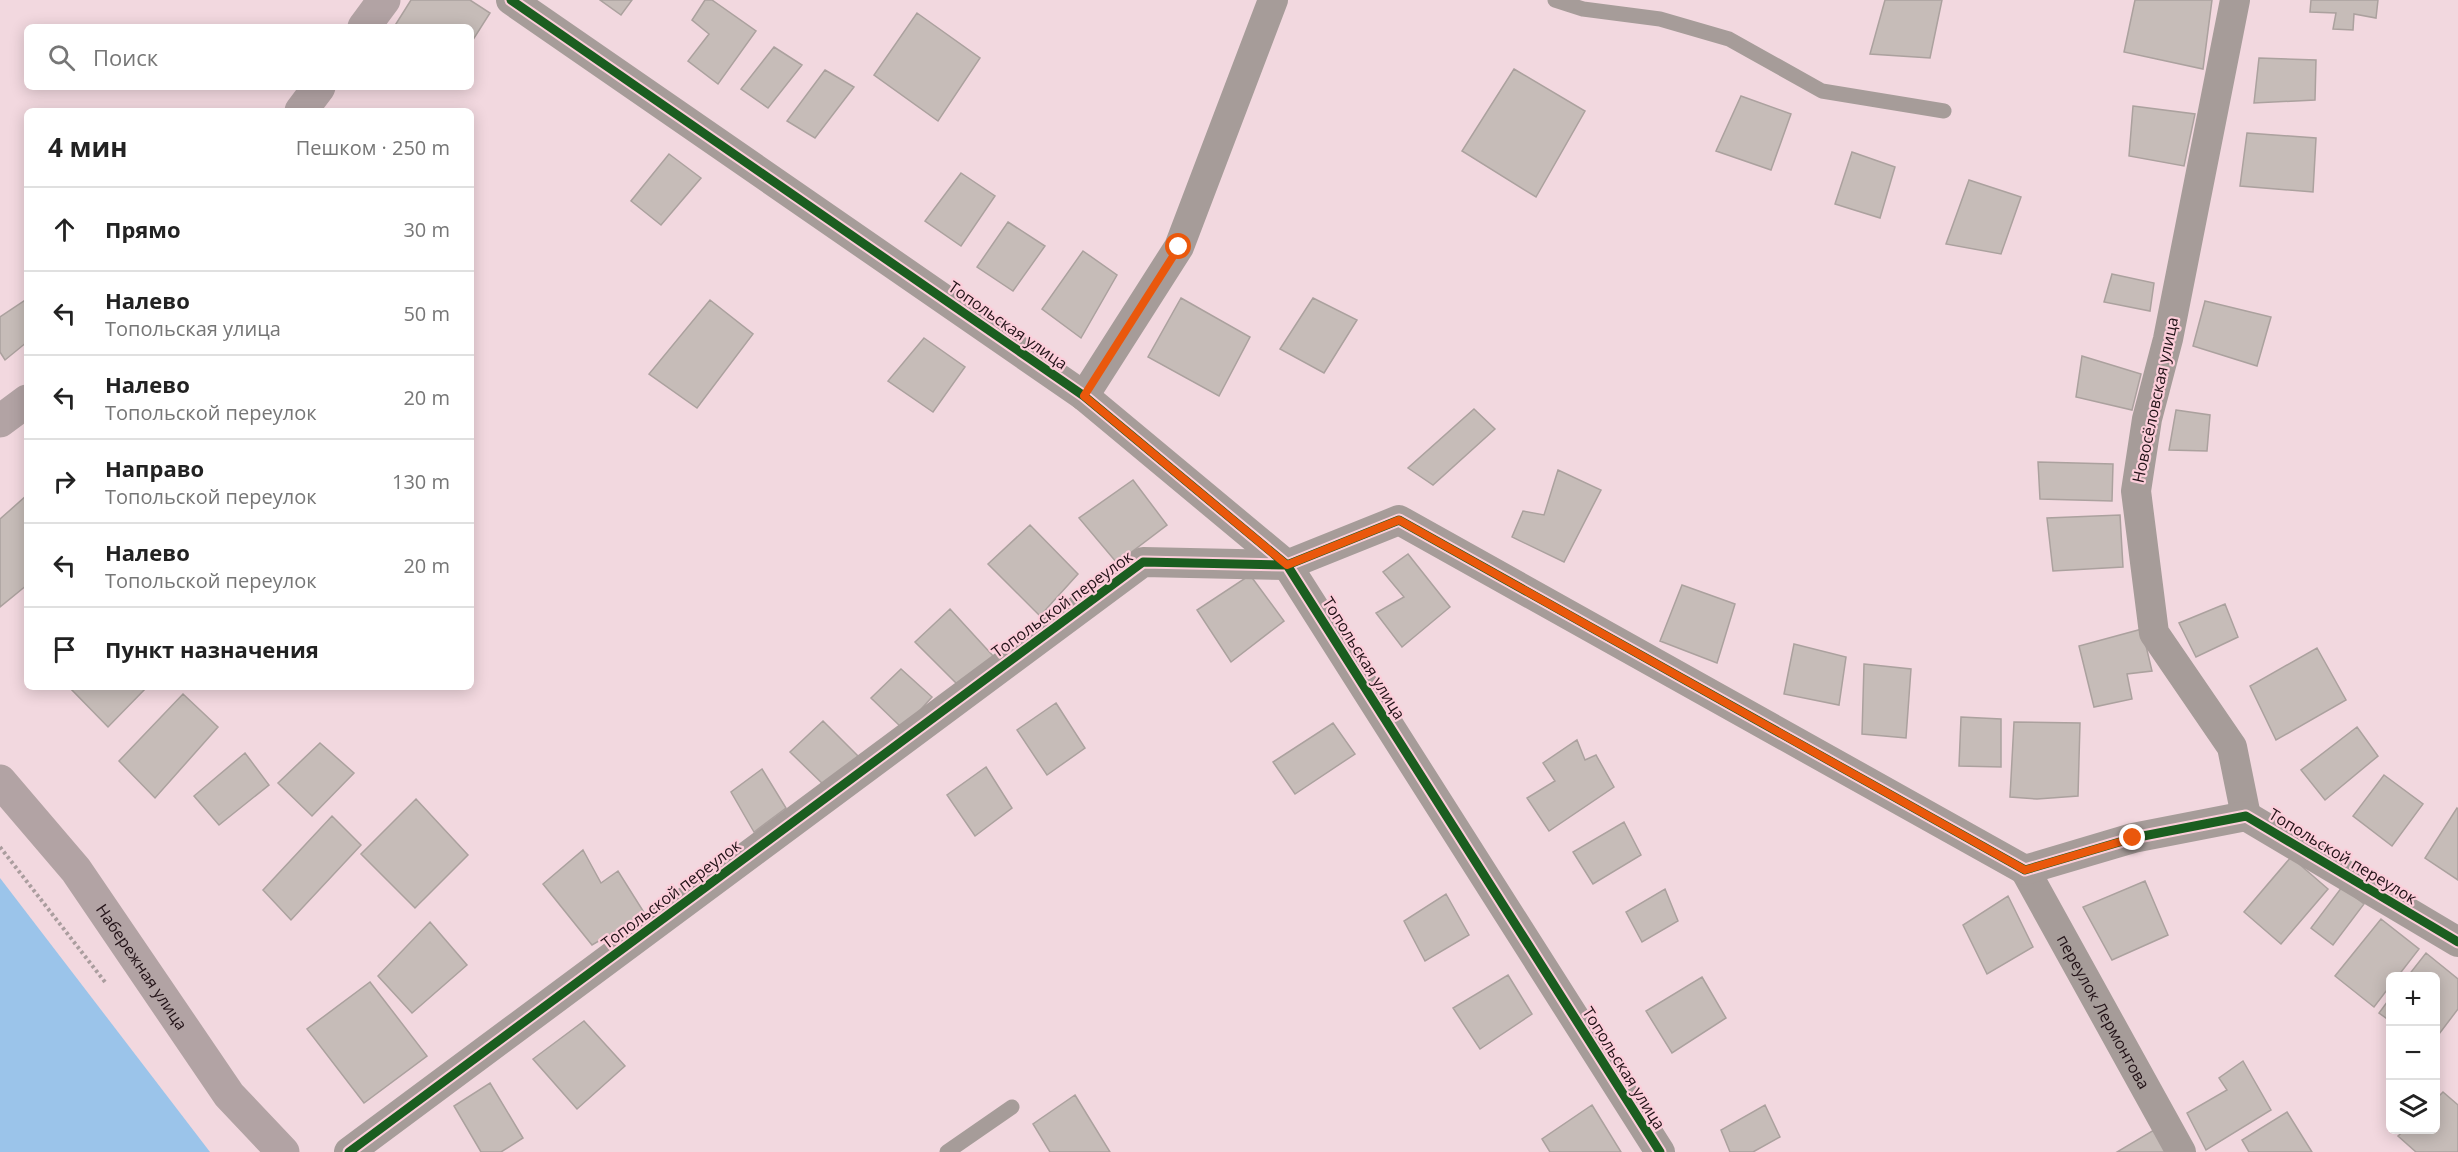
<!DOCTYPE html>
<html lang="ru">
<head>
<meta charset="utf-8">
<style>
  :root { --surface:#fff; --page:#f6f6f6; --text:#222; --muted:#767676; --line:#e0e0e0 }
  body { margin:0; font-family:"Open Sans",sans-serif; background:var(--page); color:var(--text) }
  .controls { position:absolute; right:18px; bottom:18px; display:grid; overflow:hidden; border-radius:9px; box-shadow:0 3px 15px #0003 }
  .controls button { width:54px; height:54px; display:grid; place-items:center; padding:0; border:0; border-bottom:2px solid var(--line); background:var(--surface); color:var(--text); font:30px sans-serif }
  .stop { position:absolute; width:18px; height:18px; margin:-14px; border:4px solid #ea580c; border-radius:50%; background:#fff }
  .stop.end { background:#ea580c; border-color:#fff; box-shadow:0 2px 6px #0008 }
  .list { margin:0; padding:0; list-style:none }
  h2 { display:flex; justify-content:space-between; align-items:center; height:78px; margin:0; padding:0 24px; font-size:26px }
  h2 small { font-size:20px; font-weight:400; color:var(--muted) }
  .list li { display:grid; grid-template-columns:39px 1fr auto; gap:18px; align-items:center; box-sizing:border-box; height:84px; padding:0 24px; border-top:2px solid var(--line) }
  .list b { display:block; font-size:22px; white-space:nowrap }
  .list p { margin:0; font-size:20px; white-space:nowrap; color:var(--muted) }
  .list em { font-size:20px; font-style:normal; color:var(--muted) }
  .icon { flex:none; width:33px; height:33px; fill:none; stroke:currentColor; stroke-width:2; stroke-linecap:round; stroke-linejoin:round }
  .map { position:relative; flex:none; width:2458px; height:1152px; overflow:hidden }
  .search { position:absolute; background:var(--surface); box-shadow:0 3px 15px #0003; left:24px; top:24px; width:450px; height:66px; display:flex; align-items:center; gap:15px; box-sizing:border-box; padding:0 21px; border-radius:9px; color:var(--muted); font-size:22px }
  .panel { position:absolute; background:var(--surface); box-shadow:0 3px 15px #0003; left:24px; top:108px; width:450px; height:582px; border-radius:9px }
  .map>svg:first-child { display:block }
  .water { fill:#9bc4ea }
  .building { fill:#c6bcb8; stroke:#aba19e; stroke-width:1.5 }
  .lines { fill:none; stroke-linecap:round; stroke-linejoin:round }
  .path { stroke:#aa9d9e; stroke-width:4; stroke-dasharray:3 3; stroke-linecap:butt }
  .lane { stroke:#a69c99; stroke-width:15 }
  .street { stroke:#a69c99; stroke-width:30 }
  .secondary { stroke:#b2a3a4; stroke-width:33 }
  .cycleway-casing { stroke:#fcceda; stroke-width:13 }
  .cycleway { stroke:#1b5e20; stroke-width:9 }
  .route { stroke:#ea580c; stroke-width:8 }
  .labels { text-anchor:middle; stroke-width:4.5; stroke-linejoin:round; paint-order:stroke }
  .street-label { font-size:16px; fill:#221217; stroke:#fcceda }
</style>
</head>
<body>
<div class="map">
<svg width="2458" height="1152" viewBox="0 0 2458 1152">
  <rect width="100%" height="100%" fill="#f2d8df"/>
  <path class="water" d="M0 878 210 1152H0Z"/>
  <path class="building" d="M411 0H470L490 13 471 43V27H394Z
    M600 0H632L621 15Z
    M705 0H712L756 31 718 84 688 61 709 34 692 20Z
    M1885 0H1942L1930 58 1870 54Z
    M2135 0H2212L2203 69 2124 52Z
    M2311 0H2378L2376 18 2354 14 2353 30 2333 29 2336 13 2310 12Z
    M917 13 980 58 938 121 874 75Z
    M774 47 802 65 768 108 741 89Z
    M2259 58 2316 60 2315 100 2254 103Z
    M1514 69 1585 111 1536 197 1462 151Z
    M825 70 854 87 815 138 787 121Z
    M1741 96 1791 114 1771 170 1716 151Z
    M2133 106 2195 114 2184 166 2129 156Z
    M2247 133 2316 138 2313 192 2240 186Z
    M1852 152 1895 167 1880 218 1835 204Z
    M669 154 701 178 661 225 631 201Z
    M961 173 995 196 961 246 925 221Z
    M1969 180 2021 197 2001 254 1946 244Z
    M1008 222 1045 246 1013 291 977 267Z
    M1083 251 1117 275 1081 338 1042 309Z
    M2112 274 2154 283 2150 311 2104 302Z
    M1181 298 1250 337 1219 396 1148 357Z
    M1313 298 1357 320 1324 373 1280 349Z
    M27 299V342L5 360 0 352V317Z
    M710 300 753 334 697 408 649 374Z
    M2205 301 2271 317 2257 366 2193 346Z
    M924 338 965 367 933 412 888 381Z
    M2082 356 2141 374 2132 410 2076 397Z
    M1474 409 1495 429 1433 485 1408 468Z
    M2176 410 2210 415 2207 451 2169 450Z
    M2038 462 2113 464 2112 501 2040 499Z
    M1558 470 1601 490 1564 562 1512 537 1523 511 1544 515Z
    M1133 480 1167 525 1117 563 1079 518Z
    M26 496 27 585 0 607V519Z
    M2120 515 2123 567 2053 571 2047 518Z
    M1030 525 1078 574 1040 616 988 564Z
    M1408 554 1450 607 1402 647 1376 613 1404 597 1383 572Z
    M1250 575 1284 621 1231 662 1197 610Z
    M1682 585 1735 604 1717 663 1660 641Z
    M2225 604 2238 637 2196 657 2179 623Z
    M950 609 994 657 961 688 915 642Z
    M2142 629 2152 671 2127 674 2132 699 2094 707 2079 646Z
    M1794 644 1846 657 1839 705 1784 694Z
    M2317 648 2346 700 2276 740 2250 686Z
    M1864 664 1911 669 1906 738 1862 734Z
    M901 669 932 697 903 729 871 698Z
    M72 687H147L108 727 71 689Z
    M183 694 218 727 155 798 119 761Z
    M1056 703 1085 748 1047 775 1017 730Z
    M1961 717 2001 719V767L1959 766Z
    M823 721 859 757 827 788 790 752Z
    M2014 722 2080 723 2078 796 2037 799 2010 797Z
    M1333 723 1355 754 1295 794 1273 762Z
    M2357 727 2378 756 2325 800 2301 770Z
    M1577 740 1585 760 1596 755 1614 787 1549 831 1527 798 1555 781 1543 763Z
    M320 743 354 773 312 816 278 783Z
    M245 753 269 785 219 825 194 796Z
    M986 767 1012 808 975 836 947 795Z
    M762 769 786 808 754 832 731 792Z
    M2384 775 2423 804 2392 846 2353 816Z
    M416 799 468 855 415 908 361 854Z
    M2457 808 2458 809V880L2425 858Z
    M332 816 361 845 291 920 263 890Z
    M1624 822 1641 855 1593 884 1573 852Z
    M583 850 601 883 618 871 645 914 592 945 543 884Z
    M2291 857 2328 889 2281 944 2244 912Z
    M2145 881 2168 935 2112 960 2083 907Z
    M2342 887 2364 904 2333 945 2311 928Z
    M1665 889 1678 921 1642 942 1626 912Z
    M1446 894 1469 935 1425 961 1404 921Z
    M2008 896 2033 947 1987 974 1963 925Z
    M2381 919 2419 949 2398 976H2390V986L2374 1007 2335 976Z
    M430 922 467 965 412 1013 378 976Z
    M2426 953 2458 979V1009L2436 1038V976H2408Z
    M1508 975 1532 1014 1480 1049 1453 1008Z
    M1702 977 1726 1018 1672 1053 1646 1011Z
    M370 982 427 1056 364 1103 307 1029Z
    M2390 998V1021L2379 1013Z
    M584 1021 625 1066 577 1109 533 1059Z
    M2243 1061 2271 1110 2206 1150 2187 1113 2227 1090 2219 1078Z
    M490 1083 523 1138 501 1152H481L454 1106Z
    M2443 1092 2458 1105V1152H2416L2398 1136 2405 1130H2436V1099Z
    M1075 1095 1110 1152H1050L1033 1124Z
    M1592 1105 1621 1152H1550L1542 1139Z
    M1765 1105 1780 1137 1753 1152H1730L1721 1130Z
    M2287 1112 2312 1152H2249L2242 1140Z
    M2154 1130 2166 1152H2117Z"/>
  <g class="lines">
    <path class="path" d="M0 847 105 982"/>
    <path class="lane" d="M1555 0 1583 9 1660 19 1729 39 1822 91 1944 111
      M947 1152 1012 1107"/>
    <g class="street">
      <path d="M511 0 1084 396 1287 565 1660 1152"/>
      <path d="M2235 0 2168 339 2147 419 2136 491 2154 633 2232 747 2246 816"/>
      <path d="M1084 396 1179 247 1273 0"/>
      <path id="s1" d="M2025 870 2181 1152"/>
      <path d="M349 1152 1143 562 1287 565 1399 520 2025 870 2133 838 2246 816 2458 942"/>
    </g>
    <g class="secondary">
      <path d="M364 27 384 0"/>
      <path d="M301 111 319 87"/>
      <path d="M0 421 27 401"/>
      <path id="s2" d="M0 781 76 870 229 1095 283 1152"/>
    </g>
    <g class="cycleway-casing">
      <path id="cycleway" d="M511 0 1084 396 1287 565 1660 1152
        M349 1152 1143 562 1287 565 1399 520 2025 870 2133 838 2246 816 2458 942"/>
    </g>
    <use href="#cycleway" class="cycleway"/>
  </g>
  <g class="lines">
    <path class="route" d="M1179 247 1084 396 1287 565 1399 520 2025 870 2133 838"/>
  </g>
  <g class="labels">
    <g class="street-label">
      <text transform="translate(1008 325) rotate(35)" y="6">Топольская улица</text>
      <text transform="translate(2155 400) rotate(-78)" y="6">Новосёловская улица</text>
      <text transform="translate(1062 604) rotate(-36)" y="6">Топольской переулок</text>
      <text transform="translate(1364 658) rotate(58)" y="6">Топольская улица</text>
      <text transform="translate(2343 856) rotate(31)" y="6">Топольской переулок</text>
      <text transform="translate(671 894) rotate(-37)" y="6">Топольской переулок</text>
      <text dy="6" stroke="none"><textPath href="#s2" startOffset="234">Набережная улица</textPath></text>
      <text dy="6" stroke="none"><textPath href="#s1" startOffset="162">переулок Лермонтова</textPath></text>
      <text transform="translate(1624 1068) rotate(58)" y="6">Топольская улица</text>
    </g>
  </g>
</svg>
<div class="controls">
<button>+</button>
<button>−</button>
<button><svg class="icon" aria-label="layers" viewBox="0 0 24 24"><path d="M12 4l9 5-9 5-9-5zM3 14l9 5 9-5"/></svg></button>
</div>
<div class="stop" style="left:1179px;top:247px"></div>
<div class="stop end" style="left:2133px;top:838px"></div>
<div class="search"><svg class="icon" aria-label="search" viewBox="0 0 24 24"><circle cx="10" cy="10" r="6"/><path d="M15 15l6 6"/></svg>Поиск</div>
<section class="panel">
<h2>4 мин<small>Пешком · 250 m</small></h2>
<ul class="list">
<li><svg class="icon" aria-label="ahead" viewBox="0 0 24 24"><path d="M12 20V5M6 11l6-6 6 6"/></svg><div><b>Прямо</b></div><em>30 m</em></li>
<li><svg class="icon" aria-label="left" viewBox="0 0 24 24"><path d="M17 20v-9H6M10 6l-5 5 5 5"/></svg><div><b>Налево</b><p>Топольская улица</p></div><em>50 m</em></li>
<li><svg class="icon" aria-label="left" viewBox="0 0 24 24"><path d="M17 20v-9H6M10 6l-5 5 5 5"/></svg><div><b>Налево</b><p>Топольской переулок</p></div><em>20 m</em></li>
<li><svg class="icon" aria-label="right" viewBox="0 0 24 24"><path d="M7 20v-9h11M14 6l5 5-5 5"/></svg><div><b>Направо</b><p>Топольской переулок</p></div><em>130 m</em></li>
<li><svg class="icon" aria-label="left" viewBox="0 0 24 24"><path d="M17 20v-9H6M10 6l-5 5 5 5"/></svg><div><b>Налево</b><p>Топольской переулок</p></div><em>20 m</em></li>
<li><svg class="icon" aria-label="arrive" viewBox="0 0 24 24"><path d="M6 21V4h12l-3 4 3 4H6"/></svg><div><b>Пункт назначения</b></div></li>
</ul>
</section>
</div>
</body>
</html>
